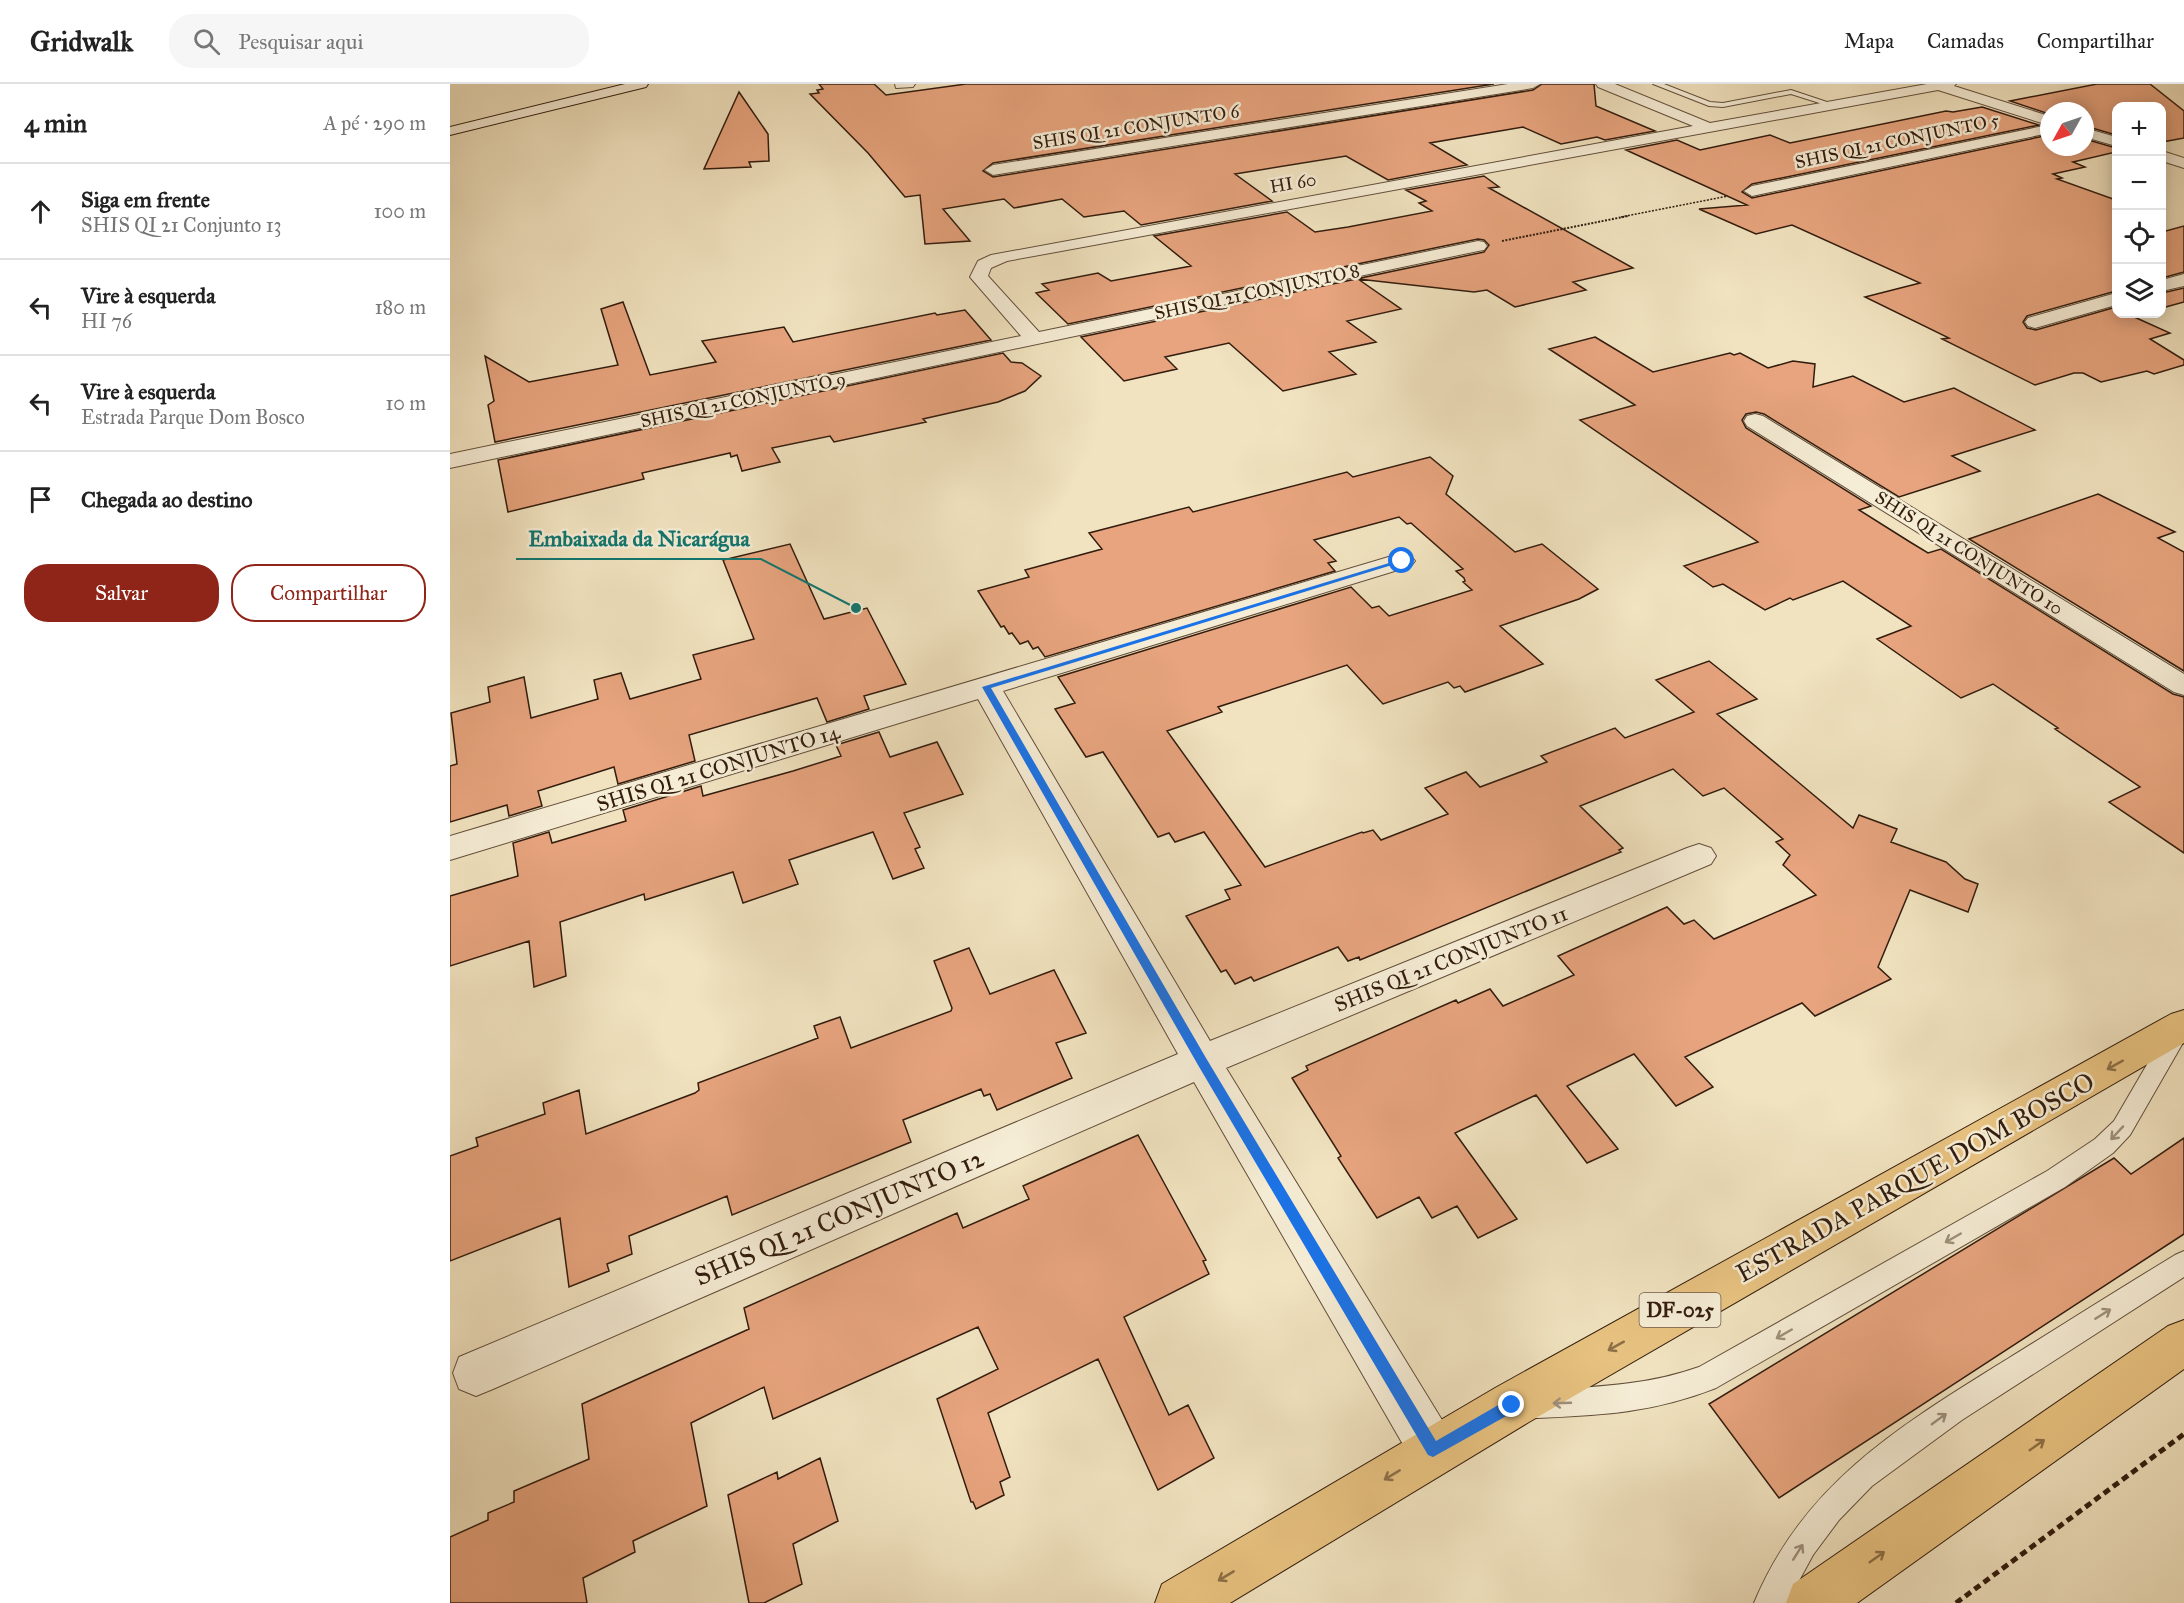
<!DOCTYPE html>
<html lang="pt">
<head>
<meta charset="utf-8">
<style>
  :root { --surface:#fff; --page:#f6f6f6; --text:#222; --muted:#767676; --line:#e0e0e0; --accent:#8f2418 }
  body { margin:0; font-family:"IM FELL Great Primer",serif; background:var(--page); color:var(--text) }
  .controls { position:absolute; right:18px; top:18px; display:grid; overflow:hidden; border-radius:12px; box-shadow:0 3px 15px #0003 }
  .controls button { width:54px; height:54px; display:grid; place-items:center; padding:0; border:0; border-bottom:2px solid var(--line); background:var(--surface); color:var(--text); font:30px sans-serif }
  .compass { position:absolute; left:1590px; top:18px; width:54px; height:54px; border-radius:50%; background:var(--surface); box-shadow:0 3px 15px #0003; rotate:230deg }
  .stop { position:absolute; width:18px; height:18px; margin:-14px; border:4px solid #1a73e8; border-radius:50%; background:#fff }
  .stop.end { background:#1a73e8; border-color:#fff; box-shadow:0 2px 6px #0008 }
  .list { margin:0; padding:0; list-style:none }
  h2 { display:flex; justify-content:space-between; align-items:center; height:78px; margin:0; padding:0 24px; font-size:26px }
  h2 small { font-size:20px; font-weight:400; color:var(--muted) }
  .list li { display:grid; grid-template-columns:39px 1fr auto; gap:18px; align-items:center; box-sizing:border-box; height:96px; padding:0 24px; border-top:2px solid var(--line) }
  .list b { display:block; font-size:22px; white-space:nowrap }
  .list p { margin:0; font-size:20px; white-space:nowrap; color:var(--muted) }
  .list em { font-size:20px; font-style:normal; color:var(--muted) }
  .actions { display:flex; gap:12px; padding:18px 24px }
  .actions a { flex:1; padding:14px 0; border:2px solid var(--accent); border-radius:24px; text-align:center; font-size:21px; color:var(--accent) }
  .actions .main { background:var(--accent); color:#fff }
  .icon { flex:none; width:33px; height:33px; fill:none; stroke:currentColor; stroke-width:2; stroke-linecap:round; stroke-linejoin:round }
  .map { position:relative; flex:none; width:1734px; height:1519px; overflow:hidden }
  header { display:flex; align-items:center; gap:36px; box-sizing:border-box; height:84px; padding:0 30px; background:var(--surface); border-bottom:2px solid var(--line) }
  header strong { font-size:28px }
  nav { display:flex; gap:33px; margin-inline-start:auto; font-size:21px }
  .search { width:420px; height:54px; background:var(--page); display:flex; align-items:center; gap:15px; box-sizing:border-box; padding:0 21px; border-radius:24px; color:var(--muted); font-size:22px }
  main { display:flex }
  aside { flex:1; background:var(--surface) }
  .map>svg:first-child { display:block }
  .building { fill:#e7a47e; stroke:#321c0e; stroke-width:1.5 }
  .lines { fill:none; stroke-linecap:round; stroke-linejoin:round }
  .lane-casing { stroke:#624e3a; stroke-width:2 }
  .street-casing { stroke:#624e3a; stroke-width:2 }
  .secondary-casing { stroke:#321c0e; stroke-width:2 }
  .primary-casing { stroke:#321c0e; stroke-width:2 }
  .path-far2 { stroke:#321c0e; stroke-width:1.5; stroke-dasharray:2 1.5; stroke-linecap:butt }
  .path-far1 { stroke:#321c0e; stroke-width:2; stroke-dasharray:2 1.5; stroke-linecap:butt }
  .path { stroke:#321c0e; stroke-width:5; stroke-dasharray:7 4.5; stroke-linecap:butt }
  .lane { fill:#f6edd6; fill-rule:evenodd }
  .street { fill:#f6edd6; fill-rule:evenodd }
  .secondary { fill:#f6edd6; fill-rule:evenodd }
  .primary { fill:#e8c280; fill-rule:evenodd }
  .oneway { stroke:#8d6f47 }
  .oneway2 { stroke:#9e8f7c }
  .route { fill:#1a73e8 }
  .labels { text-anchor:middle; stroke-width:5; stroke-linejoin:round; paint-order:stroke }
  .far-street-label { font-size:18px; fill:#321c0e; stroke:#f6edd6 }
  .shield { fill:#f6edd6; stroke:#6d5b4a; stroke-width:1.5 }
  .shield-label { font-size:20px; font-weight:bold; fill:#321c0e }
  .street-label { font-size:21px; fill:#321c0e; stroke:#f6edd6 }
  .near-street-label { font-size:26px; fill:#321c0e; stroke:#f6edd6 }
  .leader { fill:none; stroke:#0f766e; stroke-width:2 }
  .callout-dot { fill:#0f766e; stroke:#f6edd6; stroke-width:2 }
  .callout-label { font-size:22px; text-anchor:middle; font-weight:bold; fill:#0f766e; stroke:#f6edd6; stroke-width:5; stroke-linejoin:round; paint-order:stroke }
</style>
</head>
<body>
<header>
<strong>Gridwalk</strong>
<div class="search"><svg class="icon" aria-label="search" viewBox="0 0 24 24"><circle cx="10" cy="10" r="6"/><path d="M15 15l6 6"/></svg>Pesquisar aqui</div>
<nav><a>Mapa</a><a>Camadas</a><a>Compartilhar</a></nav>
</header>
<main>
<aside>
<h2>4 min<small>A pé · 290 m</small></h2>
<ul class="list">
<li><svg class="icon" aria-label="ahead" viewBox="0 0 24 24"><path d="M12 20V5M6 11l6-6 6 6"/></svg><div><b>Siga em frente</b><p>SHIS QI 21 Conjunto 13</p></div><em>100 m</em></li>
<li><svg class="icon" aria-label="left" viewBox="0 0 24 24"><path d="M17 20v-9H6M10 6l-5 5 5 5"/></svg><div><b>Vire à esquerda</b><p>HI 76</p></div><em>180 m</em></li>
<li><svg class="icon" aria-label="left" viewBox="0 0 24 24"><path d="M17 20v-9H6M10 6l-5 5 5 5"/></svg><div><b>Vire à esquerda</b><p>Estrada Parque Dom Bosco</p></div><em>10 m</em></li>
<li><svg class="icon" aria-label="arrive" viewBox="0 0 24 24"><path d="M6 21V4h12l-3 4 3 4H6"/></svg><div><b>Chegada ao destino</b></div></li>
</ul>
<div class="actions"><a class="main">Salvar</a><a>Compartilhar</a></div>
</aside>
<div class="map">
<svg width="1734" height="1519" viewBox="0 0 1734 1519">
  <rect width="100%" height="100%" fill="#f1e3c0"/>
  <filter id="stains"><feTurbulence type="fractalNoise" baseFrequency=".00333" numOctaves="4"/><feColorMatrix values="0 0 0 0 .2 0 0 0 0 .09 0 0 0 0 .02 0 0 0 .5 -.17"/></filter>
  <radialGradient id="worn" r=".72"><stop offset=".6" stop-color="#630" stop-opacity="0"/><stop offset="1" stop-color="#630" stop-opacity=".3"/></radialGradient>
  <path class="building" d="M369 0H424L436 11 516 0H1044L543 79 533 87 543 93 1083 6 1092 0H1144L1146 22 1205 47 1155 56 1147 53 1111 60 1073 43 980 59 1017 81 938 96 896 72 785 90 822 117 691 141 674 127 634 133 612 115 564 124 554 115 493 125 520 157 475 160 470 111 455 113 418 69 360 10 369 9 367 6 373 5Z
    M1647 0H1700L1734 27V54L1712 58V22H1666V51L1635 42V27H1599V30L1560 17Z
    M289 8 318 50 319 77 299 78 301 83 254 85Z
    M1532 23 1589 41 1302 100 1292 108 1302 114 1599 51V63H1635V55L1666 64V68L1623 78 1635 83 1603 90 1612 94 1607 95 1666 116V207L1577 232 1573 238 1577 244 1586 246 1666 223V230H1693L1682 232 1720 249 1700 255 1734 276V281L1704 290 1697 287 1651 298 1633 289H1624L1585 301 1492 255 1499 254 1415 213 1470 199 1342 141 1306 150 1249 125 1297 121 1176 66 1227 56 1250 66 1320 51 1340 59 1496 27 1503 28Z
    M1034 92 1049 103 1039 104 1183 184 1123 198 1136 206 1065 223 1037 206 1024 208 908 195 951 225 897 237 926 258 879 268 906 290 833 307 779 259 715 273 727 285 674 297 631 253 1034 168 1039 161 1034 156 1028 155 618 240 586 209 599 206 592 200 648 189 661 197 741 182 704 152 837 128 865 148 898 143 982 127 969 119 976 117 956 106Z
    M1734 142V188L1712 194V148Z
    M1734 204V218L1712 224V209Z
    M173 218 200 291 266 278 252 257 334 243 343 258 485 229 487 231 515 226 541 256 45 358 38 321 44 317 35 272 79 298 168 281 151 225Z
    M1145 253 1203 288 1280 269 1284 271 1290 269 1318 284 1343 277 1365 280 1363 303 1403 292 1454 318 1504 304 1585 346 1502 372 1530 387 1449 413 1314 330 1306 328 1296 330 1292 336 1296 344 1421 422 1409 426 1460 458 1478 469 1491 465 1723 610 1734 613V769L1659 718 1690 703 1605 645 1608 644 1543 600 1511 614 1427 555 1461 542 1393 497 1343 516 1340 514 1315 526 1273 500 1263 503 1234 482 1308 458 1130 336 1185 321 1099 265Z
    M553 269 561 278 572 279 591 292 575 307 548 318 473 335 476 338 384 358 380 352 322 364 330 378 292 387 287 371 281 373 280 369 192 389 194 395 58 428 48 376Z
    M980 373 1003 392 996 410 1065 468 1092 460 1148 505 1129 515 1050 542 1093 580 1015 608 1010 602 1004 604 998 598 933 620 897 581 768 623 772 628 717 647 815 783 912 748 913 749 923 746 931 756 998 730 975 704 1016 688 1030 703 1097 678 1091 672 1165 644 1175 654 1244 628 1206 596 1259 577 1307 615 1267 630 1403 744 1409 731 1447 745 1441 758 1496 778 1515 795 1528 800 1518 828 1460 806 1428 883 1441 895 1365 932 1352 919 1235 973 1263 1003 1226 1022 1184 970 1117 1002 1168 1065 1137 1079 1086 1011 1005 1049 1067 1135 1028 1154 1007 1122 982 1134 969 1113 927 1134 888 1074 891 1072 842 994 858 986 856 982 1006 916 1008 919 1040 905 1053 922 1124 891 1108 872 1217 823 1234 840 1244 836 1264 855 1366 811 1333 781 1340 771 1326 758 1333 755 1274 704 1253 712 1223 685 1130 722 1173 764 1169 766 1171 768 910 876 909 873 898 877 888 863 804 897 801 893 785 900 776 886 771 888 736 832 780 815 775 806 791 801 754 748 725 758 719 749 708 753 653 668 636 673 605 625 625 619 608 593 901 503 922 524 929 522 939 532 1022 506 1013 498 1015 497 1014 494 1006 487 1013 485 961 439 957 440 949 433 864 456 886 477 878 479 885 487 595 573 588 563 583 565 578 557 570 560 562 549 559 550 554 542 551 543 528 507 579 493 575 486 652 465 639 449 739 423 743 428 897 388 903 393Z
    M1648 410 1725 448 1708 454 1734 468V587L1519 455Z
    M340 460 374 535 417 524 456 600 414 612 419 625 377 638 367 614 239 651 245 677 168 700 164 683 88 707 92 722 59 732 57 721 0 738V682L7 680 1 629 40 618 38 603 74 593 81 634 148 615 144 596 171 589 180 615 251 595 243 571 304 555 273 476Z
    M429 648 440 673 487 658 513 710 454 729 470 763 465 765 474 784 443 795 423 748 339 776 348 800 293 819 283 788 195 816 194 810 110 838 116 892 84 903 79 857 0 882V812L68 792 63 759 99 748 102 759 176 737 173 726 251 702 253 712 343 687 391 672 386 661Z
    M519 864 540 910 604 886 636 949 606 959 622 994 547 1026 540 1010 534 1012 531 1005 453 1036 461 1058 282 1131 277 1112 179 1152 182 1170 157 1180 159 1187 119 1203 110 1134 0 1177V1072L28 1062 26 1054 95 1030 93 1019 129 1006 136 1050 245 1009 249 1006 248 999 368 954 364 942 390 933 401 964 501 927 502 924 484 877Z
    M688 1051 756 1176 753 1177 759 1190 674 1233 719 1331 738 1321 764 1374 708 1406 648 1275 538 1329 560 1393 550 1398 554 1411 526 1425 523 1418H521L487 1315 548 1285 528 1243 323 1335 314 1303 241 1339 257 1422 183 1457 185 1468 133 1494 137 1519H0V1453L38 1436V1429L64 1418V1407L139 1375 132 1320 299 1245 294 1224 507 1129 513 1144 579 1115 573 1102Z
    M1734 1054V1150L1329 1414 1259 1320 1664 1074 1681 1090Z
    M370 1374 388 1437 343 1460 352 1500 314 1519H299L278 1411 327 1388 328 1395Z"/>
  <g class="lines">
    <g class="lane-casing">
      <path id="lane" d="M1203 0H1214L1260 18 1273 19 1341 6 1386 21 1382 23 1341 10 1273 23 1259 22Z
        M1728 938 1734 940V957L1680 1051 1663 1069 1615 1103 1266 1304C1202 1329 1153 1331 1086 1334L1076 1330 1072 1320 1076 1310 1086 1306C1142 1303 1196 1302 1249 1283L1597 1087 1645 1055 1664 1037 1720 941Z
        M1734 1167V1193L1512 1336 1422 1402 1389 1436 1363 1471 1337 1519H1304C1354 1398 1453 1340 1559 1274 1614 1240 1669 1205 1725 1171Z"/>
    </g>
    <g class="street-casing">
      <path id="street" d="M445 0H465L463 3 446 4Z
        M1058 0H1090L1083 4 543 91 535 86 543 81Z
        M1146 0H1165L1260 39 1477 0H1506L1504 2 1599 32V49L1302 112 1294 107 1302 102 1598 41 1488 6 557 177 541 184 538 192 589 248 1028 157 1034 158 1037 162 1034 166 1028 167 0 384V370L571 252 520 193 528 177 541 171 1243 42 1148 3Z
        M1635 44 1666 53V62L1635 53Z
        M1712 67 1734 74V84L1712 77Z
        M1734 190V202L1712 207V196Z
        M1666 209V221L1585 244 1578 242 1575 238 1578 234Z
        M1305 330 1313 332 1734 590V611L1724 608 1297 342 1294 337 1297 332Z
        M952 469 961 472 965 477 961 482 553 607 760 957 1237 764 1249 760 1261 764 1266 772 1261 780 776 984 1000 1349 1007 1366 1000 1383 983 1390 966 1383 744 998 43 1305 26 1312 9 1305 3 1289 9 1273 728 970 528 615 0 776V752Z"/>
    </g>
    <g class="secondary-casing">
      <path id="secondary" d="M175 0H198L196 3 0 51V43Z"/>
    </g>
    <g class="primary-casing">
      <path id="primary" d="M1734 926V959L1079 1338 780 1519H705L712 1500 1045 1304 1721 930Z
        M1734 1236V1285L1407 1519H1336L1343 1500 1718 1242Z"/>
    </g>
    <path class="path-far2" d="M1171 133 1278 112"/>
    <path class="path-far1" d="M1052 157 1178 132"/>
    <path class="path" d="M1506 1519 1734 1350"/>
    <use href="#lane" class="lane"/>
    <use href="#street" class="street"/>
    <use href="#secondary" class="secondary"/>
    <use href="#primary" class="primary"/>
  </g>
  <defs><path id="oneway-shaft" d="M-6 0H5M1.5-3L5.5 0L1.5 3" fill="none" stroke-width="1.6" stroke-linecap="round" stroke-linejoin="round" transform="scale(1.5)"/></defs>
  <g class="oneway">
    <use href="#oneway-shaft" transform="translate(1665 981) rotate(151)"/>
    <use href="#oneway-shaft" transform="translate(1166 1262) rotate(151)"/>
    <use href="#oneway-shaft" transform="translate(1587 1361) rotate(-35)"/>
    <use href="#oneway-shaft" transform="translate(942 1391) rotate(149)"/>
    <use href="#oneway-shaft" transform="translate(1427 1473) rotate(-35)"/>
    <use href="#oneway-shaft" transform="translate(776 1492) rotate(149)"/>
  </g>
  <g class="oneway2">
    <use href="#oneway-shaft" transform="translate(1667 1049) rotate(133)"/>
    <use href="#oneway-shaft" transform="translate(1503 1154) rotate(150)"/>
    <use href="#oneway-shaft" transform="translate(1653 1230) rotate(-32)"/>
    <use href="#oneway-shaft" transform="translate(1334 1250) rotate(150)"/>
    <use href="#oneway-shaft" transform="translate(1112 1319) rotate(178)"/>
    <use href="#oneway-shaft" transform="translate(1489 1335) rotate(-36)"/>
    <use href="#oneway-shaft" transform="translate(1348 1468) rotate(-58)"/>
  </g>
  <path class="route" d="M949 476 955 477 541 604 756 974 986 1357 1057 1316 1062 1314 1067 1316 1069 1321 1067 1326 983 1373 978 1371 748 981 532 603Z"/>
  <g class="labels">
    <g class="far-street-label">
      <text transform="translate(686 43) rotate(-9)" y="6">SHIS QI 21 CONJUNTO 6</text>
      <text transform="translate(1447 57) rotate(-12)" y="6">SHIS QI 21 CONJUNTO 5</text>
      <text transform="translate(843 99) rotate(-10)" y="6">HI 60</text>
      <text transform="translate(807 208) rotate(-12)" y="6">SHIS QI 21 CONJUNTO 8</text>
      <text transform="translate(293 316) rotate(-12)" y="6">SHIS QI 21 CONJUNTO 9</text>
      <text transform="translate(1519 469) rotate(32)" y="6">SHIS QI 21 CONJUNTO 10</text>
    </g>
    <rect class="shield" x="1189.5" y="1209" width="81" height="34" rx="4.5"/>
    <g class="shield-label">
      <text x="1230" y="1233">DF-025</text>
    </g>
    <g class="street-label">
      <text transform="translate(268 684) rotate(-17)" y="7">SHIS QI 21 CONJUNTO 14</text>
      <text transform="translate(1001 875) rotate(-22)" y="7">SHIS QI 21 CONJUNTO 11</text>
    </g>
    <g class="near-street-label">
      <text transform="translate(1465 1093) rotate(-29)" y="9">ESTRADA PARQUE DOM BOSCO</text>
      <text transform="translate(389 1133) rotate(-23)" y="9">SHIS QI 21 CONJUNTO 12</text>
    </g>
  </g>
  <path class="leader" d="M406 524L311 475H66"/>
  <circle class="callout-dot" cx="406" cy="524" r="6"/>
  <g class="callout-label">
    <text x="189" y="462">Embaixada da Nicarágua</text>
  </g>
  <rect width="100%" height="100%" filter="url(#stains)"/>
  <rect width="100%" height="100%" fill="url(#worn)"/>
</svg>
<div class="controls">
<button>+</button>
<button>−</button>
<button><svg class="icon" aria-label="locate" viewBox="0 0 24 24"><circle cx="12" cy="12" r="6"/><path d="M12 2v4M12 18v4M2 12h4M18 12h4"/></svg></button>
<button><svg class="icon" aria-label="layers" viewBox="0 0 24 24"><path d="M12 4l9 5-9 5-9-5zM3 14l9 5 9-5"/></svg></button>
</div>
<svg class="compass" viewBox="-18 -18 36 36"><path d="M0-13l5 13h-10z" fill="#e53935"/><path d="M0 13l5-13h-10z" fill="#767676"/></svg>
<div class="stop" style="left:952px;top:477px"></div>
<div class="stop end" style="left:1062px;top:1321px"></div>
</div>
</main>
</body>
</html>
